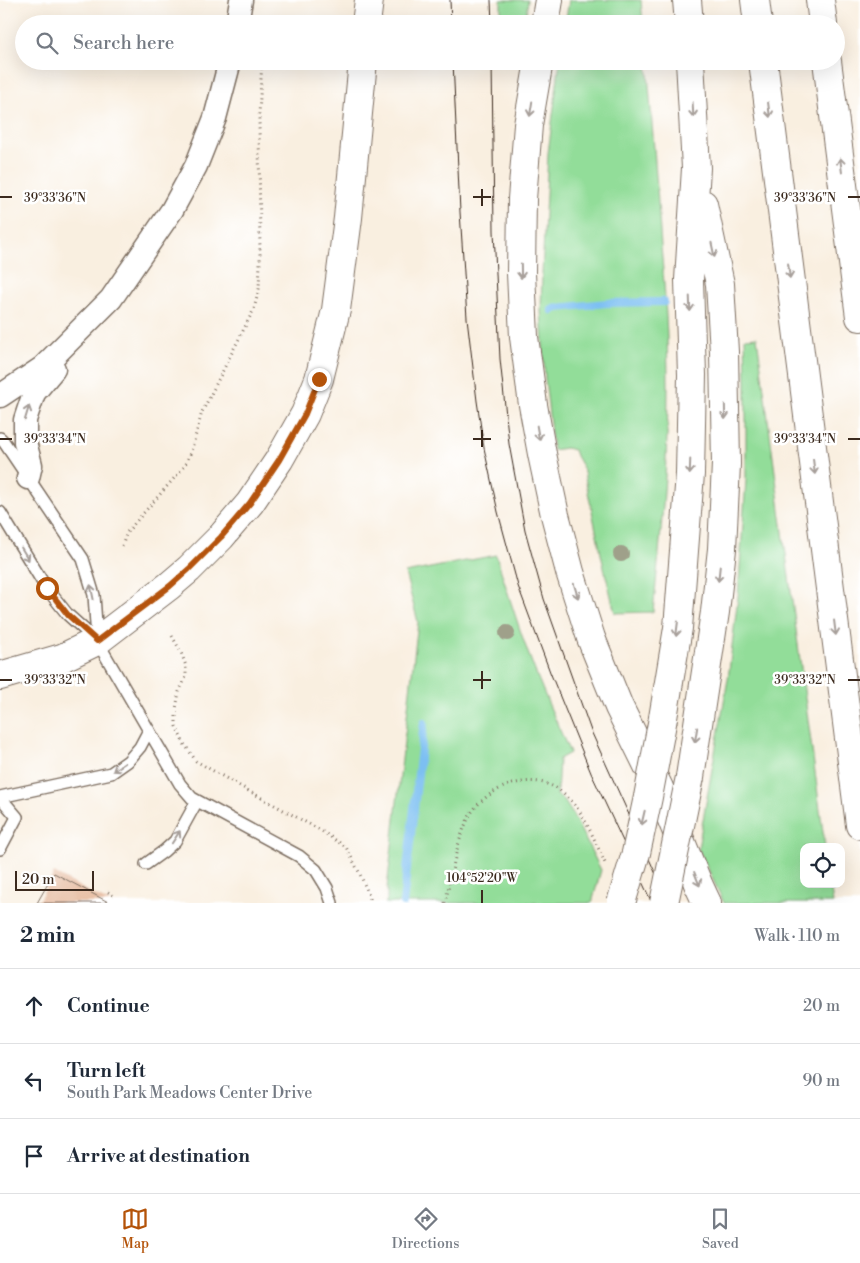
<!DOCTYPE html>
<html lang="en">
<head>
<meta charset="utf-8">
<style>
  :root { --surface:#fff; --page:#f2f2f3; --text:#1f2937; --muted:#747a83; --line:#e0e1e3; --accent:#b45309 }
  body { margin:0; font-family:"Libre Bodoni",serif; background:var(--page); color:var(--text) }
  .controls { position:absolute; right:15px; bottom:15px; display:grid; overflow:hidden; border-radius:10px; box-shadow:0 5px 20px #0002 }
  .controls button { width:45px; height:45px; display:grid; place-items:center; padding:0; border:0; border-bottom:1px solid var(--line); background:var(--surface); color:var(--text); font:25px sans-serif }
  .scale { position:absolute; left:15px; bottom:12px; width:79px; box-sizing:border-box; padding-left:5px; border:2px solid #3b2a1e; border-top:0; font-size:14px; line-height:18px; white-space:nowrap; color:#3b2a1e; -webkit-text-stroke:4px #fff; paint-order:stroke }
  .stop { position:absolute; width:15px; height:15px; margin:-11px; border:4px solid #b45309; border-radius:50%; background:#fff }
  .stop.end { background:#b45309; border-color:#fff; box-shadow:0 1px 5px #0008 }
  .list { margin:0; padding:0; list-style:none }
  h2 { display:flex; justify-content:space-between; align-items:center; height:65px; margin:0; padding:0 20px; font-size:21px }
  h2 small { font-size:16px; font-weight:400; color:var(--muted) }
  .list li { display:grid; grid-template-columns:32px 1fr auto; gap:15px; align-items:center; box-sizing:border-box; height:75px; padding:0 20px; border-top:1px solid var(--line) }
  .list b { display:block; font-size:19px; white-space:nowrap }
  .list p { margin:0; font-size:16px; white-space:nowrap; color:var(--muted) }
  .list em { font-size:16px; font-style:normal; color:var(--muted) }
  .icon { flex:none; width:28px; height:28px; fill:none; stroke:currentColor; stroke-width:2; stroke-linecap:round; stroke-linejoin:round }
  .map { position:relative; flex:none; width:860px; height:903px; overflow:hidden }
  .search { position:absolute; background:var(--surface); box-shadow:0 5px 20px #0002; left:15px; right:15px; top:15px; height:55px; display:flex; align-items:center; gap:12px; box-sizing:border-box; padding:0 18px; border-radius:28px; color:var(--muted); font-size:19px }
  .sheet { height:290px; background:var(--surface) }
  nav { display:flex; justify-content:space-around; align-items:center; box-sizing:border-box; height:70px; border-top:1px solid var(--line); background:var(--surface); font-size:14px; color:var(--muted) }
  nav a { display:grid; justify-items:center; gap:2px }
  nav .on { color:var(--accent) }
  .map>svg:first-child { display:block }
  .green { fill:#92dd99; stroke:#66845c }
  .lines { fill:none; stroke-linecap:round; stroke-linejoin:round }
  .stream { stroke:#7cbff2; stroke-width:8 }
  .building { fill:#e3b495 }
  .service-casing { stroke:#7e6f62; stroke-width:14 }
  .minor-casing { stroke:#7e6f62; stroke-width:25 }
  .secondary-casing { stroke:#7e6f62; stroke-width:30 }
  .motorway-casing { stroke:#7e6f62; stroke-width:30 }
  .path { stroke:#7e6f62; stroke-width:3; stroke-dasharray:1 4; stroke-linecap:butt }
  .service { stroke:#fff; stroke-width:11 }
  .minor { stroke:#fff; stroke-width:22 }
  .secondary { stroke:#fff; stroke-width:28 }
  .motorway { stroke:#fff; stroke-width:28 }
  .tram { stroke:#3b2a1e; stroke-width:1 }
  .motorway-bridge-casing { stroke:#7e6f62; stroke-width:30; stroke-linecap:butt }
  .motorway-bridge { stroke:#fff; stroke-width:28 }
  .tree { fill:#9fa08a }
  .oneway { stroke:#a79f9a }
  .route { stroke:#b45309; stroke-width:6 }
  .ticks { fill:none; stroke:#3b2a1e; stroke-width:2 }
  .ticks-label { font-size:12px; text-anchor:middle; fill:#3b2a1e; stroke:#fff; stroke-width:5; stroke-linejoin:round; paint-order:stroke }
</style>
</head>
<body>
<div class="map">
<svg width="860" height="903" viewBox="0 0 860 903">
  <rect width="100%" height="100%" fill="#fff"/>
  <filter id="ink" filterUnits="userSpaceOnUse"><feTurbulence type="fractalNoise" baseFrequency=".02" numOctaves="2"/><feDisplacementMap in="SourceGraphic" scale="10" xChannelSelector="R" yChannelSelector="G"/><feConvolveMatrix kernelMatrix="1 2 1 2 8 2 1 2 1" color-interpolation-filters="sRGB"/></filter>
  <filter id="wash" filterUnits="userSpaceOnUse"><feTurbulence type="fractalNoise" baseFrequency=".0096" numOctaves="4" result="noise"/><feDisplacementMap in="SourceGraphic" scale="20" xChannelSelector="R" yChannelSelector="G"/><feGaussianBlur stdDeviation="1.12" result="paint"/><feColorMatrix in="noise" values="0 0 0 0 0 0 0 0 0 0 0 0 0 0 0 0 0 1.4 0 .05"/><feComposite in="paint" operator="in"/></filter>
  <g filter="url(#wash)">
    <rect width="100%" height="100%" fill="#f9efe0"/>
    <path class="green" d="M501 0H528L525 24H501Z
      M569 0H641L643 24H565Z
      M560 61H647C652 123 657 184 661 246 665 292 668 339 668 386 668 462 661 537 653 612L615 613 602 559 583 468 576 456 574 450 566 448 553 450 545 379 541 311 542 274 548 153Z
      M757 337 825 847H804V884H830L833 903H724L698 848 728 679 738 596 746 480V382L745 338Z
      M496 555C506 587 516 619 527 650 540 685 555 719 570 753L559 759 557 795 565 802 572 813 601 870 592 903H385L387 900V888L418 622 405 573Z"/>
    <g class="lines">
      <path class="stream" d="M552 310 557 308 607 303 664 302
        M403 903 424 723"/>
    </g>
    <g id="blocks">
      <path class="building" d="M54 873 110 903H37Z"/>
    </g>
  </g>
  <g filter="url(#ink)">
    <use href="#blocks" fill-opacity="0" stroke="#7e6f62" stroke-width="1"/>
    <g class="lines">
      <g class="service-casing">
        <path id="service" d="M0 438 4 442 83 559 94 595 97 639
          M0 512 45 586 68 615 97 641 180 784 192 798 299 856 316 870 327 888 332 903
          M0 849 17 817 0 797 111 773 128 761 140 747 149 730
          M146 864 164 851 175 841 197 801"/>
      </g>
      <g class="minor-casing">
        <path id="minor" d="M237 24 241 0
          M0 396 42 368 111 299 172 210 196 166 215 118 230 61
          M28 478 31 465 25 442V420L34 393 54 369"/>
      </g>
      <g class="secondary-casing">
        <path id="secondary" d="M366 24 369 0
          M0 676 62 658 97 641 169 586 189 569 221 537 250 503 279 460 305 414 319 379 336 310 348 218 363 61"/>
      </g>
      <g class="motorway-casing">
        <path id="motorway" d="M687 0 689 24
          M755 0 758 24
          M820 0 823 24
          M545 24 549 0
          M539 61 528 125 522 199 521 273 524 337 533 405 542 454 555 515 570 572 591 638 619 707 659 788 699 886 707 903
          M763 61 860 825
          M827 61 860 317
          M663 718 678 628 690 474 692 375 689 280 696 168 690 61
          M690 777 715 612 722 549 726 464 724 352 720 284 703 204"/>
      </g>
      <path class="path" d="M122 546 127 532 184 467 191 452 202 412 254 309 259 289 260 263 259 115 262 61
        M172 636 181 652 186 666V677L179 692 176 709V726L183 742 196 761 238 785 320 830 346 847 360 874 370 898V903
        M108 892 115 896
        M445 903C452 875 456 841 470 815 479 800 495 789 512 784 569 769 586 822 605 863"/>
      <use href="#service" class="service"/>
      <use href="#minor" class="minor"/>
      <use href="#secondary" class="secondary"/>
      <use href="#motorway" class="motorway"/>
      <path class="tram" d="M450 0 451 24
        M491 0 492 24
        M453 61 460 212 467 318 477 401 484 448 498 512 518 586 550 672 591 773 652 903
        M492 61 494 231 500 359 509 444 525 530 544 599 591 731 669 903"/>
      <g class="motorway-bridge-casing">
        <path id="motorway-bridge" d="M621 903 636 853 648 797 663 718
          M664 903 690 777"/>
      </g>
      <use href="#motorway-bridge" class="motorway-bridge"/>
    </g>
    <g class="tree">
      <circle cx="621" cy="554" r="8"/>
      <circle cx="507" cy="633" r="8"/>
    </g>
    <defs><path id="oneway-shaft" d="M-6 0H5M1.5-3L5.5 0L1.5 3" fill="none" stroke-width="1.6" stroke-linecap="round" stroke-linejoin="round" transform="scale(1.25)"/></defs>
    <g class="oneway">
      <use href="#oneway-shaft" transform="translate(531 109) rotate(99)"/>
      <use href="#oneway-shaft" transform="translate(693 110) rotate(87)"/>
      <use href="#oneway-shaft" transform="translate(769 110) rotate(83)"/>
      <use href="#oneway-shaft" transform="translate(841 165) rotate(-97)"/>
      <use href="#oneway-shaft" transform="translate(713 250) rotate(78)"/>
      <use href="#oneway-shaft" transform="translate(521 271) rotate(89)"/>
      <use href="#oneway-shaft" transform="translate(789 271) rotate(83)"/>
      <use href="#oneway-shaft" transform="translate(690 304) rotate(88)"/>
      <use href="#oneway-shaft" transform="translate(725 412) rotate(89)"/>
      <use href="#oneway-shaft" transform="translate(27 413) rotate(-73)"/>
      <use href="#oneway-shaft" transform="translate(538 433) rotate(80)"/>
      <use href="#oneway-shaft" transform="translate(690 467) rotate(92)"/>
      <use href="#oneway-shaft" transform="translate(814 467) rotate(83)"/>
      <use href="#oneway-shaft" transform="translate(25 554) rotate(59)"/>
      <use href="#oneway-shaft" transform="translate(719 574) rotate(96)"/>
      <use href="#oneway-shaft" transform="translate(576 591) rotate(73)"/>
      <use href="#oneway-shaft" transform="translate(92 592) rotate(-102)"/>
      <use href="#oneway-shaft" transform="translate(835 628) rotate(83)"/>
      <use href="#oneway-shaft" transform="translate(677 629) rotate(97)"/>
      <use href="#oneway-shaft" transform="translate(696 735) rotate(99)"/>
      <use href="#oneway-shaft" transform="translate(119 767) rotate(146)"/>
      <use href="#oneway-shaft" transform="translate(643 818) rotate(103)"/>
      <use href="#oneway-shaft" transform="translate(176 837) rotate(-57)"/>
      <use href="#oneway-shaft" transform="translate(697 879) rotate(68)"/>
    </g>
  </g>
  <g class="lines" filter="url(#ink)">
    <path class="route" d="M47 588 68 615 97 641 170 586 189 569 221 537 250 503 279 460 305 414 319 379"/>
  </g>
  <path class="ticks" d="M482 189V206M0 197H12M473 197H491M848 197H860M482 430V447M0 439H12M473 439H491M848 439H860M482 671V689M0 680H12M473 680H491M848 680H860M482 890V903"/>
  <g class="ticks-label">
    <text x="55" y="202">39°33'36"N</text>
    <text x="805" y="202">39°33'36"N</text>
    <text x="55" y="443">39°33'34"N</text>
    <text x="805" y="443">39°33'34"N</text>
    <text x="55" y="684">39°33'32"N</text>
    <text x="805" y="684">39°33'32"N</text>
    <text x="482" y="882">104°52'20"W</text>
  </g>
</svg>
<div class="controls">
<button><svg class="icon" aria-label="locate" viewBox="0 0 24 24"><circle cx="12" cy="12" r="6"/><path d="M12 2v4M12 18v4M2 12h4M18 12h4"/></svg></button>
</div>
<div class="scale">20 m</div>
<div class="stop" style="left:47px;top:588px"></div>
<div class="stop end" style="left:319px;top:379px"></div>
<div class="search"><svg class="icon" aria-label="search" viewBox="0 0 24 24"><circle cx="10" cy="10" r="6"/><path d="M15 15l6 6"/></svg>Search here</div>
</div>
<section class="sheet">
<h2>2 min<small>Walk · 110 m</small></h2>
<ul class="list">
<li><svg class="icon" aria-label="ahead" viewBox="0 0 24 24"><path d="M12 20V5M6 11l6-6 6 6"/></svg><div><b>Continue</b></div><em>20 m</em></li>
<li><svg class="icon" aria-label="left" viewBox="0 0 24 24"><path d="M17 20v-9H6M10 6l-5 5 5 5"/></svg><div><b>Turn left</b><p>South Park Meadows Center Drive</p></div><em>90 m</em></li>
<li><svg class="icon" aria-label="arrive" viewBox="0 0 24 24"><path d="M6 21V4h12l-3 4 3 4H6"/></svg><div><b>Arrive at destination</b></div></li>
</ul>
</section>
<nav>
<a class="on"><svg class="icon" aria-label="map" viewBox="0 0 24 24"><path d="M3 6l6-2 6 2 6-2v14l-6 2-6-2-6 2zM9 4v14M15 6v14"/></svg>Map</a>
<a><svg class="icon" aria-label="directions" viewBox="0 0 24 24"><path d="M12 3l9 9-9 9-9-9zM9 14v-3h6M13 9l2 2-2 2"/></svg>Directions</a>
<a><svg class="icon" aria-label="saved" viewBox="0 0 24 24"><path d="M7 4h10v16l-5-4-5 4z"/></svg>Saved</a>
</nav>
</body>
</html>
